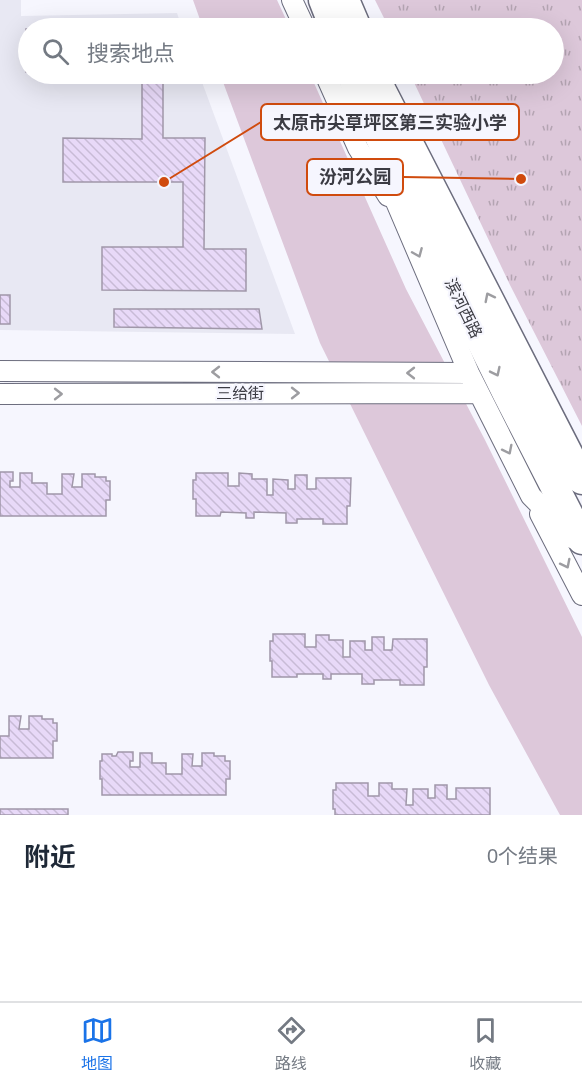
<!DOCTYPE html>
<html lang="zh">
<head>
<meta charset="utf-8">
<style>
  :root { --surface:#fff; --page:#f2f2f3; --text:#1f2937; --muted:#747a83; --line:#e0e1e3; --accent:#1a73e8 }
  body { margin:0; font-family:Arial,"Noto Sans SC",sans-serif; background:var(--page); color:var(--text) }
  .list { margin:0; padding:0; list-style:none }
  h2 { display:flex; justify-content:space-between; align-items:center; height:78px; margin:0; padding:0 24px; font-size:26px }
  h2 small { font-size:20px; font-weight:400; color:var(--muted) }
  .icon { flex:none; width:33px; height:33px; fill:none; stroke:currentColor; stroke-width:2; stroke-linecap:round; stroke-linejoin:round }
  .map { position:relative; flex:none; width:582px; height:815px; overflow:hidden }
  .search { position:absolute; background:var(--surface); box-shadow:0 6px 24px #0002; left:18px; right:18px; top:18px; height:66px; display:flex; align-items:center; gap:15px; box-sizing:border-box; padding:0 21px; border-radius:33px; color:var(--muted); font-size:22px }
  .sheet { height:186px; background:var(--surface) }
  nav { display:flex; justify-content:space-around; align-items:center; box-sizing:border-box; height:84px; border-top:2px solid var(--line); background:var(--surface); font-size:16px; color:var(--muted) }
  nav a { display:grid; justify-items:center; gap:3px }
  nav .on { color:var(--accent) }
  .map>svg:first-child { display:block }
  .built { fill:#e8e8f3 }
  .park { fill:url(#park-tufts) }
  .garden { fill:#ddc8da }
  .building { fill:url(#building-back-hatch); stroke:#a097a9; stroke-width:1.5 }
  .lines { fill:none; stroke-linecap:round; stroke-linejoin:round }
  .minor-casing { stroke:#6c6d7e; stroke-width:22 }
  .highway-casing { stroke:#6c6d7e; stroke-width:31 }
  .minor { stroke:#fff; stroke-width:20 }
  .highway { stroke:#fff; stroke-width:28 }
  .oneway { stroke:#9d9da1 }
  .labels { text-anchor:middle; stroke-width:4.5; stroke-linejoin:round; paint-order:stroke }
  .street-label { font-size:16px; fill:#3b3b43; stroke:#f6f6fe }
  .leader { fill:none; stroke:#d04b0e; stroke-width:2 }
  .callout-dot { fill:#d04b0e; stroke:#f6f6fe; stroke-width:2 }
  .callout { fill:#f6f6fe; stroke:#d04b0e; stroke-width:2 }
  .callout-label { font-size:18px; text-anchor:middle; font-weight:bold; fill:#3b3b43 }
</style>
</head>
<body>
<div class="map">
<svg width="582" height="815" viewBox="0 0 582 815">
  <defs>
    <pattern id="park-tufts" width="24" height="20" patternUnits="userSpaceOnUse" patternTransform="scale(1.5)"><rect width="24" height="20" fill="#ddc8da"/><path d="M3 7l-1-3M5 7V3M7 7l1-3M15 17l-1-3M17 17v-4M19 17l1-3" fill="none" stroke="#b4a4b2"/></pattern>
    <pattern id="building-back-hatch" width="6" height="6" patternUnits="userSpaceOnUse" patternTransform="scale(1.5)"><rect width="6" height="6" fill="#e8d9f8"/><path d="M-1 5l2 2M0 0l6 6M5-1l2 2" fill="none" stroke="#c8bbd6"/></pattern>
  </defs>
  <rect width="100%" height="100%" fill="#f6f6fe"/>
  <path class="built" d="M0 0H21V16L177 13 182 28H28V74H199L295 334 0 330Z"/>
  <path class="park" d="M375 0H582V426L510 285 410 74H554V28H389Z"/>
  <path class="garden" d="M193 0H277L290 28H203Z
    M220 74H310L406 289 485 440 582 637V815H560L489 685 320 343Z"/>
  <path class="building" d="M26 29H28V72H26Z
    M142 74H163V138H205L204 249H246V291L102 290V247H183V182H63V138L142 139Z
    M0 295H10V324H0Z
    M114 309H259L262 329 114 327Z
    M0 472H13V481H10V487H20V473H32V483H47V494H62V474H74L72 487H82V474H95V477H106V481H110V500H106V516H0Z
    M196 473H228V486H239V473L252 474V479H267V495H273V479L288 480V489H295V475H307V489H316V478H351L350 506H347V524H323V519H297V523H286V513L254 512V518H246V513L221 512 220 516H196V499H193V480H196Z
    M273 634H305V647H316V635H329V640H343V657H350V641H365V650H372V637H384V650H392L393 639H427V667H424V685H400V680H374V684H362V674H331V679H323V674H297V677H272V661H270V641H273Z
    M9 716H21L19 729H29V716H42V719H53V723H57V741H53V758H0V736H9Z
    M118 752H133V761H130V767H140V753H152V763H166V774H182V754H193L192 766H202V753H214V756H225V761H230V779H226V795H102V779H100V761H102V754H112V756H116Z
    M336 783H368V796H379V783H392V789H407L406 805H413V789H428V798H435V785H447V799H456V788H490V815H335V809H333V790H336Z
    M0 809H68V815H0Z"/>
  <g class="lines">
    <g class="minor-casing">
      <path id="minor" d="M292 0 305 28
        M325 74 358 148 388 196
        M387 176 396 202 469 373 531 496 574 539
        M0 371 469 373
        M0 394 479 393
        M540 514 582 595"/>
    </g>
    <g class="highway-casing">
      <path id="highway" d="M323 0 334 28
        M345 0 357 28
        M351 74 361 100 507 394 582 540
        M375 74 382 91 582 480"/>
    </g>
    <use href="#minor" class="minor"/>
    <use href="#highway" class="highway"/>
  </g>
  <defs><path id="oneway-chevron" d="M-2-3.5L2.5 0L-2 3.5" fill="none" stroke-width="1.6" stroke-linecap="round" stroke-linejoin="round" transform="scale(1.5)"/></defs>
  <g class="oneway">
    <use href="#oneway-chevron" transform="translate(418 253) rotate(67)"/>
    <use href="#oneway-chevron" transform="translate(489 297) rotate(-117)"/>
    <use href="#oneway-chevron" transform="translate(216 372) rotate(-180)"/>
    <use href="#oneway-chevron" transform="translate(496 372) rotate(64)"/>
    <use href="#oneway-chevron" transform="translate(411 373) rotate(-180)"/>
    <use href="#oneway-chevron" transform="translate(295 393)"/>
    <use href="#oneway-chevron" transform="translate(58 394)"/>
    <use href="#oneway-chevron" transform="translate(508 450) rotate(63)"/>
    <use href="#oneway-chevron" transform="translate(566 564) rotate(63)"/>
  </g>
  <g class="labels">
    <g class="street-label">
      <text transform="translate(464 308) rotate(64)" y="6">滨河西路</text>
      <text x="240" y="399">三给街</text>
    </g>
  </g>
  <path class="leader" d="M164 182L261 122M521 179L403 177"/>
  <g class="callout-dot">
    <circle cx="164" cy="182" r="6"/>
    <circle cx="521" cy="179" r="6"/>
  </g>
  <g class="callout">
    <rect x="261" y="104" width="258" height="36" rx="6"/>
    <rect x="307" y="159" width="96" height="36" rx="6"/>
  </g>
  <g class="callout-label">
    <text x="390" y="129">太原市尖草坪区第三实验小学</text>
    <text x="355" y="183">汾河公园</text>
  </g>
</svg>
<div class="search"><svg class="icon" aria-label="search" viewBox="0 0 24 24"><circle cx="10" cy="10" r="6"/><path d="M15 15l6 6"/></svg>搜索地点</div>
</div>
<section class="sheet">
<h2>附近<small>0个结果</small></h2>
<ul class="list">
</ul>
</section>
<nav>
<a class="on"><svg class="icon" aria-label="map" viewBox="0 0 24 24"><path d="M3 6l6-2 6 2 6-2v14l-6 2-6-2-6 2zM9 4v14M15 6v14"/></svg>地图</a>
<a><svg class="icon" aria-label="directions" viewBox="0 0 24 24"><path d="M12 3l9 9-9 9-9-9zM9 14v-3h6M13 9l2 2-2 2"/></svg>路线</a>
<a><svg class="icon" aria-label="saved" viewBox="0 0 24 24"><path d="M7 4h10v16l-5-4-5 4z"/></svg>收藏</a>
</nav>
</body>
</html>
